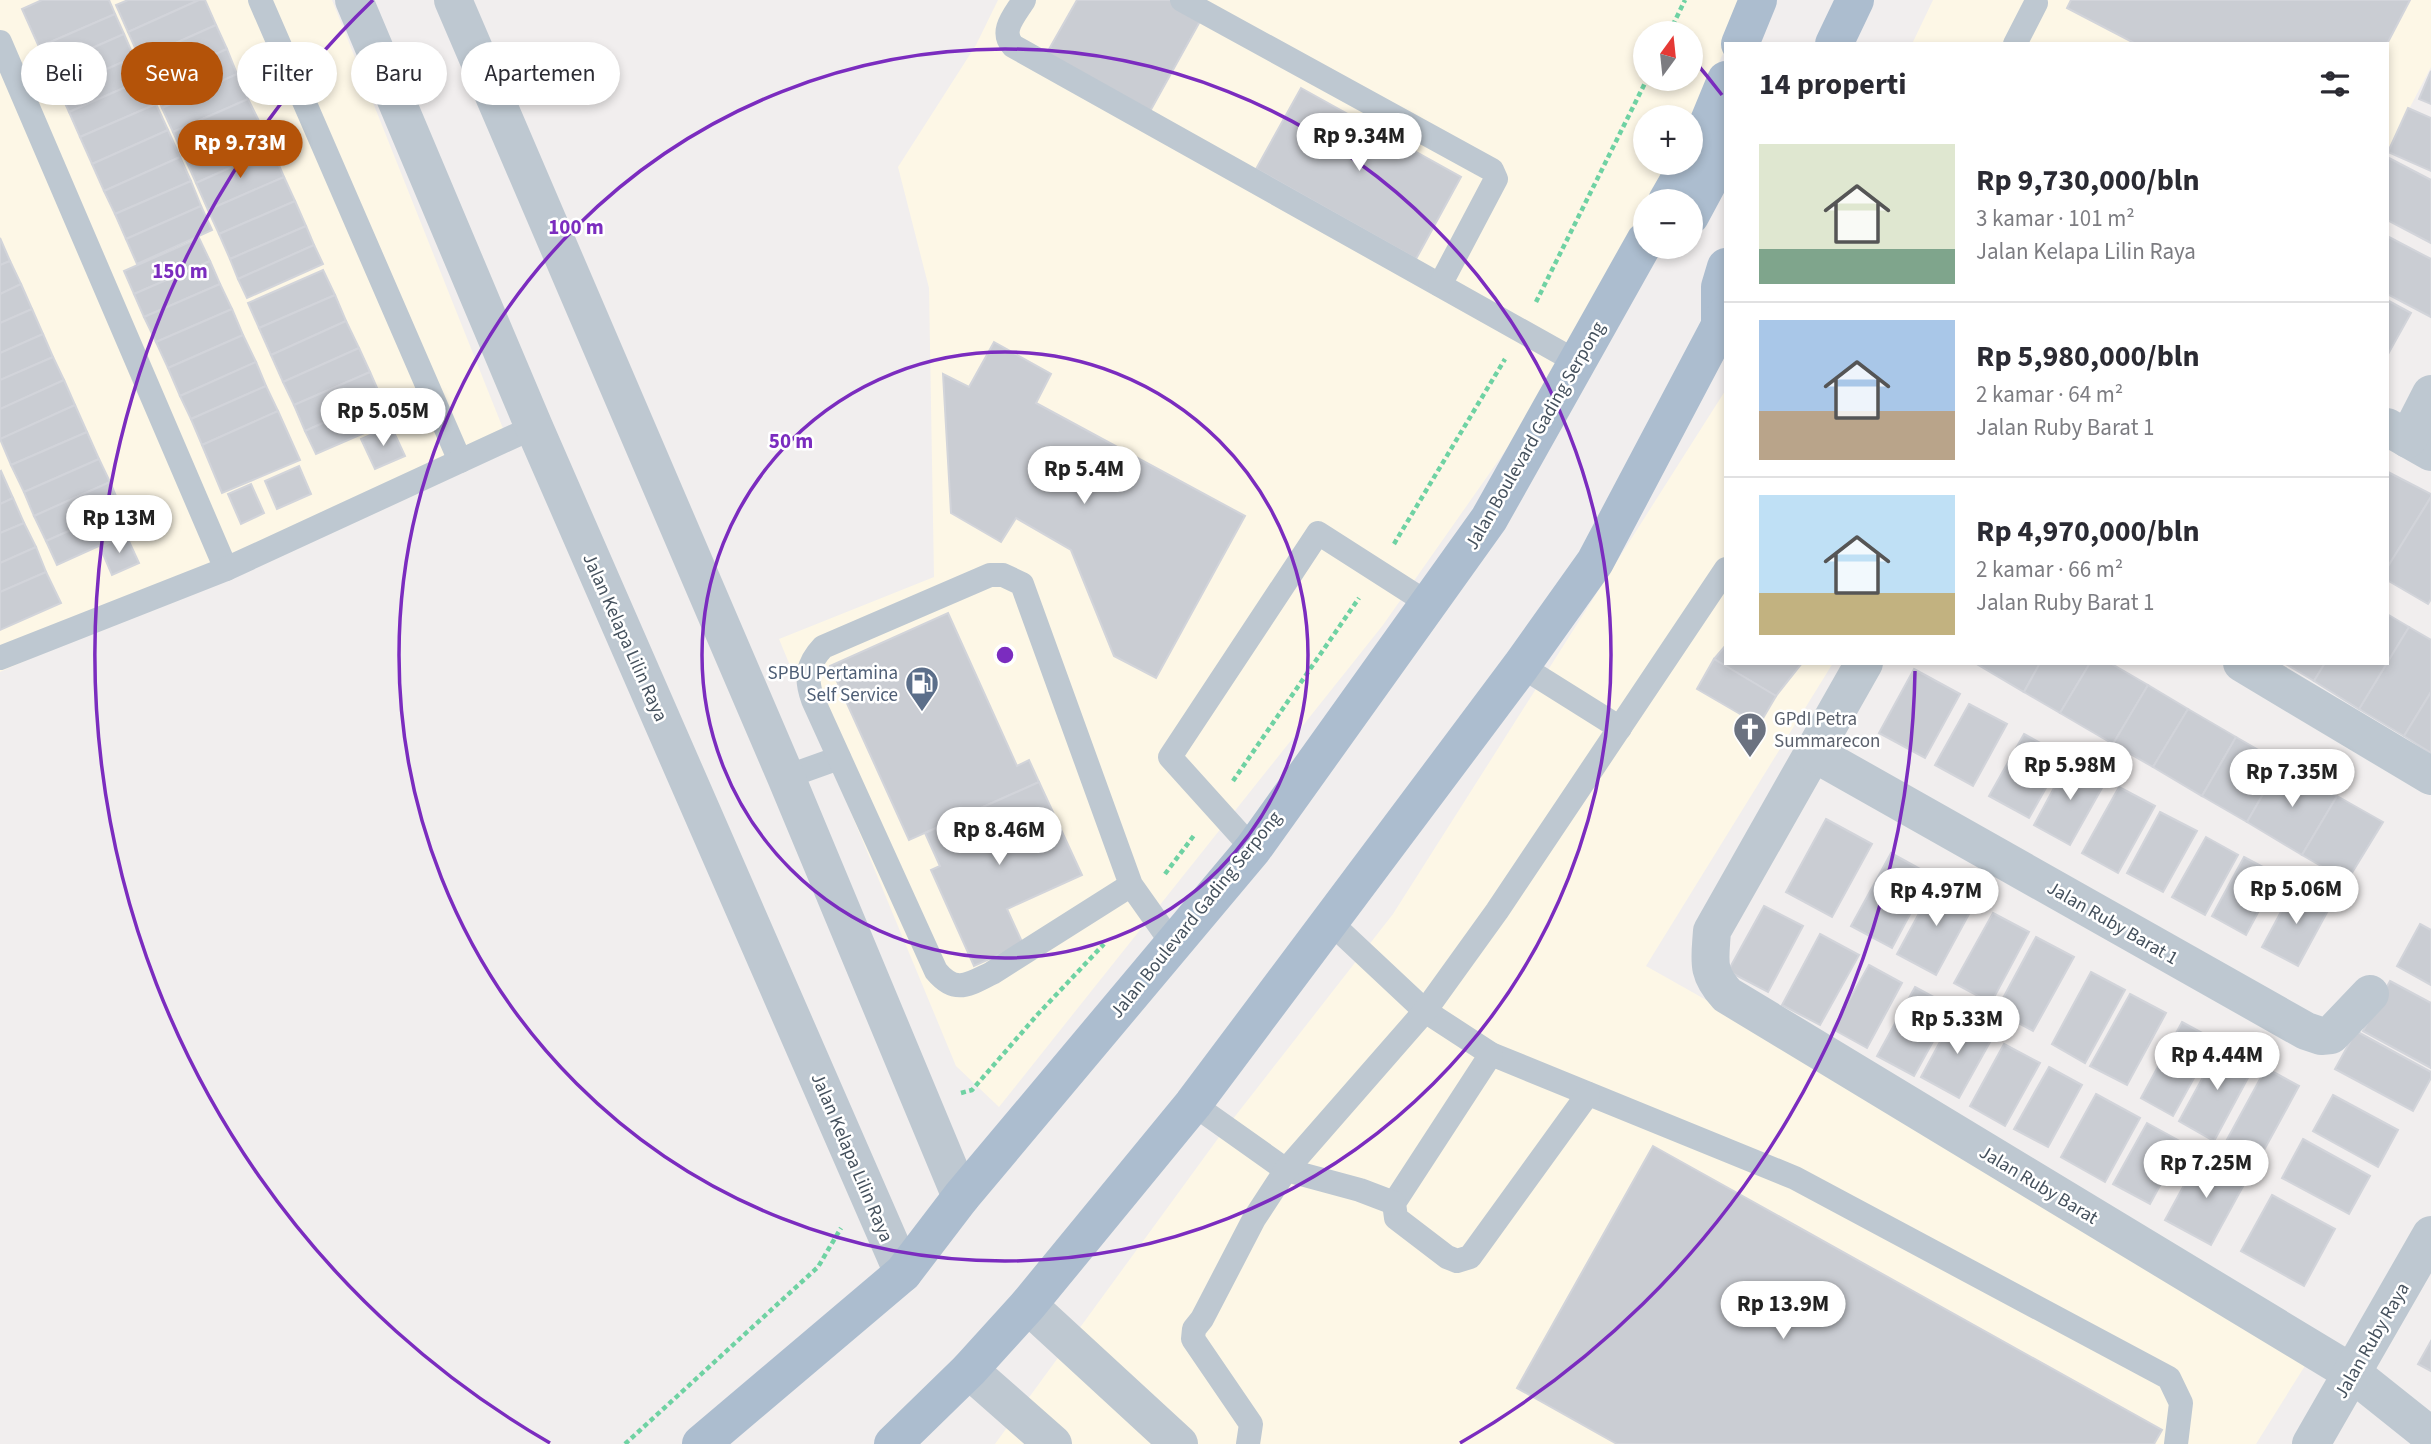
<!DOCTYPE html>
<html lang="id">
<meta charset="utf-8">
<style>
body{margin:0;font-family:"Source Sans 3",sans-serif;background:#f2f2f3;color:#2b2b33;height:100vh;display:flex;flex-direction:column;font-size:26px;white-space:nowrap}
*{box-sizing:border-box;margin:0}
p{font-size:23px;color:#7c7c81}
.icon{flex:none;width:38px;height:38px;fill:none;stroke:currentColor;stroke-width:2;stroke-linecap:round;stroke-linejoin:round}
.map{position:relative;flex:1;overflow:hidden}
.drawer{position:absolute;left:1724px;top:42px;width:665px;height:623px;display:flex;flex-direction:column;background:#fff;border-radius:0px;box-shadow:0 4px 10px #0003}
.drawer>*{flex:none}
.banner{position:absolute;left:21px;top:42px;width:665px;height:63px;display:flex;gap:14px}
.needle{width:46px;rotate:15deg}
.tools{position:absolute;left:1633px;top:21px;display:grid;gap:14px}
.tools a{display:grid;place-items:center;width:70px;height:70px;border-radius:50%;background:#fff;box-shadow:0 4px 10px #0003;font-size:35px}
.price{position:absolute;translate:-50% -60px;padding:0 16px;border-radius:24px;background:#fff;color:#222;font-size:23px;line-height:46px;filter:drop-shadow(0 2px 4px #0008)}
.price::after{content:'';position:absolute;left:50%;top:42px;width:21px;height:16px;margin-left:-10px;background:inherit;clip-path:polygon(0 0,100% 0,50% 100%)}
.price.active{background:#b45309;color:#fff}
ul{padding:0;list-style:none}
li{display:flex;align-items:center;gap:21px;height:175px;padding:0 35px}
li+li{border-top:2px solid #e1e1e2}
li span{display:grid;place-items:center;flex:none;width:196px;height:140px;border-radius:0px;color:#555}
li>.icon{margin-inline-start:auto}
span .icon{width:84px;height:84px;fill:#fffc;stroke-width:1}
li b{font-size:30px}
h2{display:flex;justify-content:space-between;align-items:center;height:84px;padding:0 35px;font-size:30px}
.pill{padding:0 24px;border-radius:32px;background:#fff;box-shadow:0 4px 10px #0003;font-size:24px;line-height:63px}
.pill.active{background:#b45309;color:#fff}
.map>svg:first-child{display:block}
</style>
<div class="map">
<svg width="2431" height="1444" viewBox="0 0 2431 1444">
<rect width="100%" height="100%" fill="#f1eeee"/>
<g fill="#fdf7e6" fill-rule="evenodd">
<path d="M 0,0 L 332,0 L 510,446 L 0,672 Z"/>
<path d="M 998,0 L 1749,0 L 1691,120 L 1690,117 L 1645,117 L 1645,163 L 1669,163 L 1650,201 L 1645,201 L 1645,212 L 1576,350 L 1383,625 L 999,1107 L 956,1066 L 779,639 L 934,577 L 929,288 L 898,167 L 976,45 ZM 1645,33 L 1690,33 L 1690,79 L 1645,79 Z"/>
<path d="M 1933,0 L 2431,0 L 2431,67 L 2387,151 L 2387,44 L 1912,44 Z"/>
<path d="M 1725,391 L 1726,663 L 1833,663 L 1646,966 L 2318,1345 L 2256,1444 L 995,1444 L 1222,1133 L 1393,914 Z"/>
</g>
<g fill="#cacdd3" stroke="#d2d4da" stroke-width="2">
<path d="M 42,0 L 109,0 L 115,14 L 39,47 L 22,9 Z"/>
<path d="M 128,0 L 199,0 L 128,32 L 116,5 Z"/>
<path d="M 199,0 L 205,0 L 216,25 L 140,59 L 128,32 Z"/>
<path d="M 1077,0 L 1175,0 L 1203,16 L 1148,115 L 1044,58 Z"/>
<path d="M 2071,0 L 2410,0 L 2387,44 L 2136,44 L 2067,8 Z"/>
<path d="M 115,14 L 124,34 L 49,67 L 39,47 Z"/>
<path d="M 216,25 L 227,49 L 151,82 L 140,59 Z"/>
<path d="M 124,34 L 134,57 L 59,90 L 49,67 Z"/>
<path d="M 227,49 L 237,74 L 162,108 L 151,82 Z"/>
<path d="M 134,57 L 144,79 L 69,112 L 59,90 Z"/>
<path d="M 2431,71 L 2431,104 L 2419,99 Z"/>
<path d="M 237,74 L 248,99 L 173,132 L 162,108 Z"/>
<path d="M 144,79 L 156,104 L 80,137 L 69,112 Z"/>
<path d="M 1301,88 L 1461,177 L 1416,259 L 1256,169 Z"/>
<path d="M 248,99 L 260,123 L 184,156 L 173,132 Z"/>
<path d="M 156,104 L 168,130 L 92,164 L 80,137 Z"/>
<path d="M 2408,108 L 2431,118 L 2431,171 L 2388,152 Z"/>
<path d="M 260,123 L 272,149 L 196,183 L 184,156 Z"/>
<path d="M 168,130 L 180,157 L 104,191 L 92,164 Z"/>
<path d="M 272,149 L 284,177 L 208,210 L 196,183 Z"/>
<path d="M 180,157 L 191,181 L 115,214 L 104,191 Z"/>
<path d="M 2387,157 L 2431,180 L 2431,243 L 2387,220 Z"/>
<path d="M 284,177 L 295,201 L 219,234 L 208,210 Z"/>
<path d="M 191,181 L 201,206 L 126,239 L 115,214 Z"/>
<path d="M 295,201 L 306,226 L 230,259 L 219,234 Z"/>
<path d="M 201,206 L 212,230 L 137,264 L 126,239 Z"/>
<path d="M 306,226 L 314,245 L 238,279 L 230,259 Z"/>
<path d="M 2387,236 L 2431,259 L 2431,317 L 2387,294 Z"/>
<path d="M 0,238 L 10,261 L 0,265 Z"/>
<path d="M 199,238 L 210,261 L 134,294 L 124,271 Z"/>
<path d="M 314,245 L 323,264 L 247,298 L 238,279 Z"/>
<path d="M 10,261 L 21,284 L 0,294 L 0,265 Z"/>
<path d="M 210,261 L 220,284 L 144,317 L 134,294 Z"/>
<path d="M 323,270 L 335,295 L 259,328 L 248,303 Z"/>
<path d="M 21,284 L 32,309 L 0,323 L 0,294 Z"/>
<path d="M 220,284 L 232,309 L 156,342 L 144,317 Z"/>
<path d="M 335,295 L 346,321 L 271,355 L 259,328 Z"/>
<path d="M 2387,300 L 2411,313 L 2387,356 Z"/>
<path d="M 32,309 L 43,334 L 0,353 L 0,323 Z"/>
<path d="M 232,309 L 243,335 L 168,368 L 156,342 Z"/>
<path d="M 346,321 L 359,348 L 283,382 L 271,355 Z"/>
<path d="M 43,334 L 53,357 L 0,380 L 0,353 Z"/>
<path d="M 243,335 L 256,362 L 180,396 L 168,368 Z"/>
<path d="M 994,342 L 1051,374 L 1036,403 L 1245,516 L 1156,678 L 1114,656 L 1071,550 L 1016,518 L 1001,542 L 951,513 L 943,374 L 969,387 Z"/>
<path d="M 359,348 L 370,372 L 294,405 L 283,382 Z"/>
<path d="M 53,357 L 64,380 L 0,409 L 0,380 Z"/>
<path d="M 256,362 L 266,386 L 191,419 L 180,396 Z"/>
<path d="M 370,372 L 381,397 L 305,431 L 294,405 Z"/>
<path d="M 64,380 L 75,405 L 0,439 L 0,409 Z"/>
<path d="M 266,386 L 278,411 L 202,445 L 191,419 Z"/>
<path d="M 381,397 L 392,421 L 316,454 L 305,431 Z"/>
<path d="M 75,405 L 87,432 L 11,465 L 0,439 Z"/>
<path d="M 278,411 L 300,460 L 222,493 L 202,445 Z"/>
<path d="M 391,426 L 405,456 L 375,469 L 361,439 Z"/>
<path d="M 87,432 L 99,459 L 24,492 L 11,465 Z"/>
<path d="M 99,459 L 110,482 L 34,516 L 24,492 Z"/>
<path d="M 299,466 L 311,494 L 277,509 L 265,481 Z"/>
<path d="M 1,471 L 13,498 L 0,504 L 0,472 Z"/>
<path d="M 2388,472 L 2431,494 L 2431,497 L 2387,568 Z"/>
<path d="M 110,482 L 121,508 L 46,541 L 34,516 Z"/>
<path d="M 251,484 L 264,513 L 241,524 L 228,494 Z"/>
<path d="M 2431,497 L 2431,599 L 2428,604 L 2387,580 L 2387,568 Z"/>
<path d="M 13,498 L 24,523 L 0,533 L 0,504 Z"/>
<path d="M 121,508 L 132,531 L 57,565 L 46,541 Z"/>
<path d="M 24,523 L 36,547 L 0,563 L 0,533 Z"/>
<path d="M 126,535 L 139,563 L 112,575 L 100,547 Z"/>
<path d="M 36,547 L 46,572 L 0,592 L 0,563 Z"/>
<path d="M 46,572 L 61,603 L 0,630 L 0,592 Z"/>
<path d="M 948,613 L 1017,766 L 1029,760 L 1039,782 L 909,840 L 830,666 Z"/>
<path d="M 2387,614 L 2409,627 L 2387,663 Z"/>
<path d="M 2409,627 L 2431,640 L 2431,692 L 2404,736 L 2359,709 Z"/>
<path d="M 1726,645 L 1726,663 L 1802,663 L 1776,696 L 1714,659 Z"/>
<path d="M 1714,659 L 1776,696 L 1759,725 L 1697,689 Z"/>
<path d="M 1975,663 L 2040,663 L 2024,692 Z"/>
<path d="M 2040,663 L 2090,663 L 2060,713 L 2024,692 Z"/>
<path d="M 2090,663 L 2110,663 L 2148,685 L 2113,744 L 2060,713 Z"/>
<path d="M 2284,663 L 2325,663 L 2314,681 Z"/>
<path d="M 2325,663 L 2387,663 L 2359,709 L 2314,681 Z"/>
<path d="M 1914,669 L 1960,694 L 1925,758 L 1879,733 Z"/>
<path d="M 2148,685 L 2188,709 L 2153,767 L 2113,744 Z"/>
<path d="M 2431,692 L 2431,753 L 2404,736 Z"/>
<path d="M 1969,704 L 2007,724 L 1973,786 L 1935,765 Z"/>
<path d="M 2188,709 L 2236,737 L 2202,796 L 2153,767 Z"/>
<path d="M 2024,734 L 2064,756 L 2029,818 L 1989,796 Z"/>
<path d="M 2236,737 L 2281,763 L 2247,822 L 2202,796 Z"/>
<path d="M 2069,760 L 2107,779 L 2070,845 L 2034,825 Z"/>
<path d="M 2281,763 L 2337,796 L 2302,855 L 2247,822 Z"/>
<path d="M 1039,782 L 1082,875 L 1007,909 L 1023,944 L 974,966 L 931,870 L 940,866 L 925,833 Z"/>
<path d="M 2119,787 L 2155,806 L 2118,873 L 2082,853 Z"/>
<path d="M 2337,796 L 2383,822 L 2347,881 L 2302,855 Z"/>
<path d="M 2160,812 L 2197,831 L 2163,892 L 2127,873 Z"/>
<path d="M 1826,819 L 1872,844 L 1832,917 L 1786,892 Z"/>
<path d="M 2206,837 L 2238,855 L 2205,915 L 2172,897 Z"/>
<path d="M 1891,853 L 1931,875 L 1892,948 L 1851,926 Z"/>
<path d="M 2244,857 L 2278,875 L 2246,935 L 2212,916 Z"/>
<path d="M 1936,882 L 1975,903 L 1936,975 L 1897,954 Z"/>
<path d="M 2295,886 L 2331,905 L 2298,966 L 2262,947 Z"/>
<path d="M 1764,906 L 1803,926 L 1768,992 L 1728,971 Z"/>
<path d="M 1993,913 L 2029,932 L 1991,1003 L 1954,983 Z"/>
<path d="M 2420,924 L 2431,930 L 2431,985 L 2397,966 Z"/>
<path d="M 1820,934 L 1859,955 L 1820,1025 L 1782,1005 Z"/>
<path d="M 2036,937 L 2074,957 L 2033,1031 L 1996,1011 Z"/>
<path d="M 1869,965 L 1902,983 L 1867,1048 L 1833,1029 Z"/>
<path d="M 2091,972 L 2125,990 L 2085,1063 L 2052,1044 Z"/>
<path d="M 2390,981 L 2431,1003 L 2431,1068 L 2363,1031 Z"/>
<path d="M 1915,987 L 1952,1007 L 1914,1076 L 1877,1056 Z"/>
<path d="M 2130,994 L 2166,1013 L 2127,1085 L 2090,1066 Z"/>
<path d="M 1955,1014 L 1994,1035 L 1959,1098 L 1921,1077 Z"/>
<path d="M 2182,1022 L 2215,1040 L 2173,1116 L 2141,1098 Z"/>
<path d="M 2356,1031 L 2431,1072 L 2431,1078 L 2413,1111 L 2335,1069 Z"/>
<path d="M 2004,1044 L 2040,1063 L 2005,1126 L 1970,1106 Z"/>
<path d="M 2221,1044 L 2256,1063 L 2214,1141 L 2179,1121 Z"/>
<path d="M 2049,1067 L 2082,1085 L 2048,1147 L 2014,1129 Z"/>
<path d="M 2266,1068 L 2299,1086 L 2257,1163 L 2224,1145 Z"/>
<path d="M 2096,1094 L 2140,1118 L 2105,1182 L 2061,1157 Z"/>
<path d="M 2333,1095 L 2398,1130 L 2378,1167 L 2313,1131 Z"/>
<path d="M 2147,1123 L 2183,1143 L 2150,1204 L 2113,1184 Z"/>
<path d="M 2303,1139 L 2370,1176 L 2349,1214 L 2282,1178 Z"/>
<path d="M 1653,1146 L 2162,1430 L 2154,1444 L 1617,1444 L 1517,1388 Z"/>
<path d="M 2201,1154 L 2247,1179 L 2211,1245 L 2165,1220 Z"/>
<path d="M 2272,1195 L 2335,1229 L 2304,1286 L 2241,1251 Z"/>
<path d="M 2431,1341 L 2431,1371 L 2418,1364 Z"/>
</g>
<g fill="none" stroke-linecap="round" stroke-linejoin="round">
<g stroke="#6fd2a3" stroke-width="4.5" stroke-dasharray="5 3.5" stroke-linecap="butt">
<path d="M 1669,33 L 1685,0"/>
<path d="M 1536,302 L 1647,79"/>
<path d="M 1394,544 L 1505,359"/>
<path d="M 1233,781 L 1359,598"/>
<path d="M 1165,874 L 1195,834"/>
<path d="M 961,1093 L 972,1090 L 1038,1014 L 1104,944"/>
<path d="M 625,1444 L 818,1267 L 841,1228"/>
</g>
<g stroke="#bec8d1" stroke-width="24">
<path d="M 260,0 L 460,461"/>
<path d="M 1024,0 C 1015,15 999,31 1013,46 L 1577,362"/>
<path d="M 1182,0 L 1492,170 L 1496,179 L 1440,285"/>
<path d="M 0,42 L 226,569"/>
<path d="M 2015,44 L 2036,3"/>
<path d="M 0,658 L 226,569 L 534,427"/>
<path d="M 1521,666 L 1620,728"/>
<path d="M 786,777 L 839,758"/>
<path d="M 1253,849 L 1170,757 L 1318,533 L 1429,604"/>
<path d="M 1131,885 L 992,973 C 969,984 956,995 936,971 L 813,700 C 805,678 807,664 823,647 L 990,575 L 1003,575 L 1022,584 L 1131,885 L 1172,943"/>
<path d="M 1329,921 L 1425,1011 L 1491,1054 L 1795,1178 L 2169,1378 L 2181,1403 L 2176,1444"/>
<path d="M 1491,1054 L 1394,1203 L 1396,1218 L 1447,1257 L 1457,1261 L 1470,1257 L 1588,1094"/>
<path d="M 1193,1104 L 1286,1170 L 1360,1190 L 1394,1203"/>
<path d="M 1248,1444 L 1251,1424 L 1193,1339 L 1194,1329 L 1202,1319 L 1254,1219 L 1286,1170 L 1425,1011 L 1497,911 L 1726,569"/>
</g>
<g stroke="#bec8d1" stroke-width="38">
<path d="M 2387,427 L 2431,452"/>
<path d="M 2408,439 L 2431,394"/>
<path d="M 1864,663 L 1712,931 C 1710,961 1706,972 1727,995 L 2352,1373 L 2431,1436"/>
<path d="M 2242,663 L 2431,776"/>
<path d="M 1812,752 L 2306,1031 L 2321,1036 L 2331,1035 L 2370,994"/>
<path d="M 2311,1444 L 2431,1235"/>
</g>
<g stroke="#bec8d1" stroke-width="38">
<path d="M 354,0 L 534,427 L 903,1273"/>
<path d="M 453,0 L 786,777 L 961,1197"/>
<path d="M 1028,1305 L 1179,1444"/>
<path d="M 969,1370 L 1053,1444"/>
</g>
<g stroke="#acbdcf" stroke-width="38">
<path d="M 1740,44 L 1758,0"/>
<path d="M 1834,44 L 1855,0"/>
<path d="M 1690,159 L 1700,143 L 1726,80"/>
<path d="M 1667,201 L 1689,163"/>
<path d="M 1690,216 L 1726,149"/>
<path d="M 1720,324 L 1720,287 L 1726,267"/>
<path d="M 701,1444 L 903,1273 L 961,1197 L 1253,849 L 1489,519 L 1645,241"/>
<path d="M 893,1444 L 969,1370 L 1028,1305 L 1193,1104 L 1521,666 L 1595,562 L 1726,314"/>
</g>
</g>
<g fill="none" stroke="#7b2cbf" stroke-width="3.5">
<circle cx="1005" cy="655" r="303"/>
<circle cx="1005" cy="655" r="606"/>
<path d="M1915 671A910 910 0 0 1 1460 1443M550 1443A910 910 0 0 1 373 0M1692 58A910 910 0 0 1 1722 95"/>
</g>
<defs>
<g id="fuel-pin" transform="scale(1.75)"><path d="M0 17L-7.5 6A9.5 9.5 0 1 1 7.5 6Z" fill="#5c6f8a" stroke="#fff"/><path d="M-5.5-6h7V0h2V4h1.3V-2.5L3-4.5l.8-.8L6-3V5H2.5V1h-1V6h-7ZM-4.2-4.7v3.2H.2V-4.7Z" fill="#fff"/></g>
<g id="church-pin" transform="scale(1.75)"><path d="M0 17L-7.5 6A9.5 9.5 0 1 1 7.5 6Z" fill="#6b7280" stroke="#fff"/><path d="M-1.2-6h2.4v3.5h3.3v2.4h-3.3V6h-2.4V-.1h-3.3v-2.4h3.3Z" fill="#fff"/></g>
</defs>
<g fill-rule="evenodd">
<use href="#fuel-pin" x="922" y="683"/>
<use href="#church-pin" x="1750" y="729"/>
</g>
<g text-anchor="middle" stroke-width="5" stroke-linejoin="round" paint-order="stroke">
<g font-size="19" fill="#45515d" stroke="#fff">
<text transform="translate(1534 435) rotate(-60)" y="7">Jalan Boulevard Gading Serpong</text>
<text transform="translate(626 637) rotate(66)" y="7">Jalan Kelapa Lilin Raya</text>
<text transform="translate(1195 914) rotate(-51)" y="7">Jalan Boulevard Gading Serpong</text>
<text transform="translate(2113 922) rotate(30)" y="7">Jalan Ruby Barat 1</text>
<text transform="translate(853 1157) rotate(67)" y="7">Jalan Kelapa Lilin Raya</text>
<text transform="translate(2039 1184) rotate(31)" y="7">Jalan Ruby Barat</text>
<text transform="translate(2371 1340) rotate(-60)" y="7">Jalan Ruby Raya</text>
</g>
<g font-size="19" fill="#4e5e75" stroke="#fff" text-anchor="end">
<text x="898" y="679">SPBU Pertamina<tspan x="898" dy="22">Self Service</tspan></text>
</g>
<g font-size="19" fill="#5b616d" stroke="#fff" text-anchor="start">
<text x="1774" y="725">GPdI Petra<tspan x="1774" dy="22">Summarecon</tspan></text>
</g>
</g>
<circle cx="1005" cy="655" r="10" fill="#7b2cbf" stroke="#fff" stroke-width="3.5"/>
<g font-size="21" text-anchor="middle" font-weight="bold" fill="#7b2cbf" stroke="#fff" stroke-width="5" stroke-linejoin="round" paint-order="stroke">
<text x="576" y="234">100 m</text>
<text x="180" y="278">150 m</text>
<text x="791" y="448">50 m</text>
</g>
</svg>
<div class="tools">
<a><svg class="needle" viewBox="-14 -14 28 28"><path d="M0-13l5 13h-10z" fill="#e53935"/><path d="M0 13l5-13h-10z" fill="#7c7c81"/></svg></a>
<a>+</a>
<a>−</a>
</div>
<b class="price" style="left:1359px;top:173px">Rp 9.34M</b>
<b class="price active" style="left:240px;top:180px">Rp 9.73M</b>
<b class="price" style="left:383px;top:448px">Rp 5.05M</b>
<b class="price" style="left:1084px;top:506px">Rp 5.4M</b>
<b class="price" style="left:119px;top:555px">Rp 13M</b>
<b class="price" style="left:2070px;top:802px">Rp 5.98M</b>
<b class="price" style="left:2292px;top:809px">Rp 7.35M</b>
<b class="price" style="left:999px;top:867px">Rp 8.46M</b>
<b class="price" style="left:2296px;top:926px">Rp 5.06M</b>
<b class="price" style="left:1936px;top:928px">Rp 4.97M</b>
<b class="price" style="left:1957px;top:1056px">Rp 5.33M</b>
<b class="price" style="left:2217px;top:1092px">Rp 4.44M</b>
<b class="price" style="left:2206px;top:1200px">Rp 7.25M</b>
<b class="price" style="left:1783px;top:1341px">Rp 13.9M</b>
<div class="banner">
<a class="pill">Beli</a>
<a class="pill active">Sewa</a>
<a class="pill">Filter</a>
<a class="pill">Baru</a>
<a class="pill">Apartemen</a>
</div>
<section class="drawer">
<h2>14 properti<svg class="icon" aria-label="filters" viewBox="0 0 24 24"><path d="M4 7h16M4 17h16"/><circle cx="9" cy="7" r="2"/><circle cx="15" cy="17" r="2"/></svg></h2>
<ul>
<li><span style="background:linear-gradient(#dfe7d0 75%,#7fa58c 0)"><svg class="icon" aria-label="home" viewBox="0 0 24 24"><path d="M3 11l9-7 9 7M6 9v11h12V9"/></svg></span><div><b>Rp 9,730,000/bln</b><p>3 kamar · 101 m²</p><p>Jalan Kelapa Lilin Raya</p></div></li>
<li><span style="background:linear-gradient(#a9c7e8 65%,#b9a48a 0)"><svg class="icon" aria-label="home" viewBox="0 0 24 24"><path d="M3 11l9-7 9 7M6 9v11h12V9"/></svg></span><div><b>Rp 5,980,000/bln</b><p>2 kamar · 64 m²</p><p>Jalan Ruby Barat 1</p></div></li>
<li><span style="background:linear-gradient(#bfe0f5 70%,#c2b280 0)"><svg class="icon" aria-label="home" viewBox="0 0 24 24"><path d="M3 11l9-7 9 7M6 9v11h12V9"/></svg></span><div><b>Rp 4,970,000/bln</b><p>2 kamar · 66 m²</p><p>Jalan Ruby Barat 1</p></div></li>
</ul>
</section>
</div>
